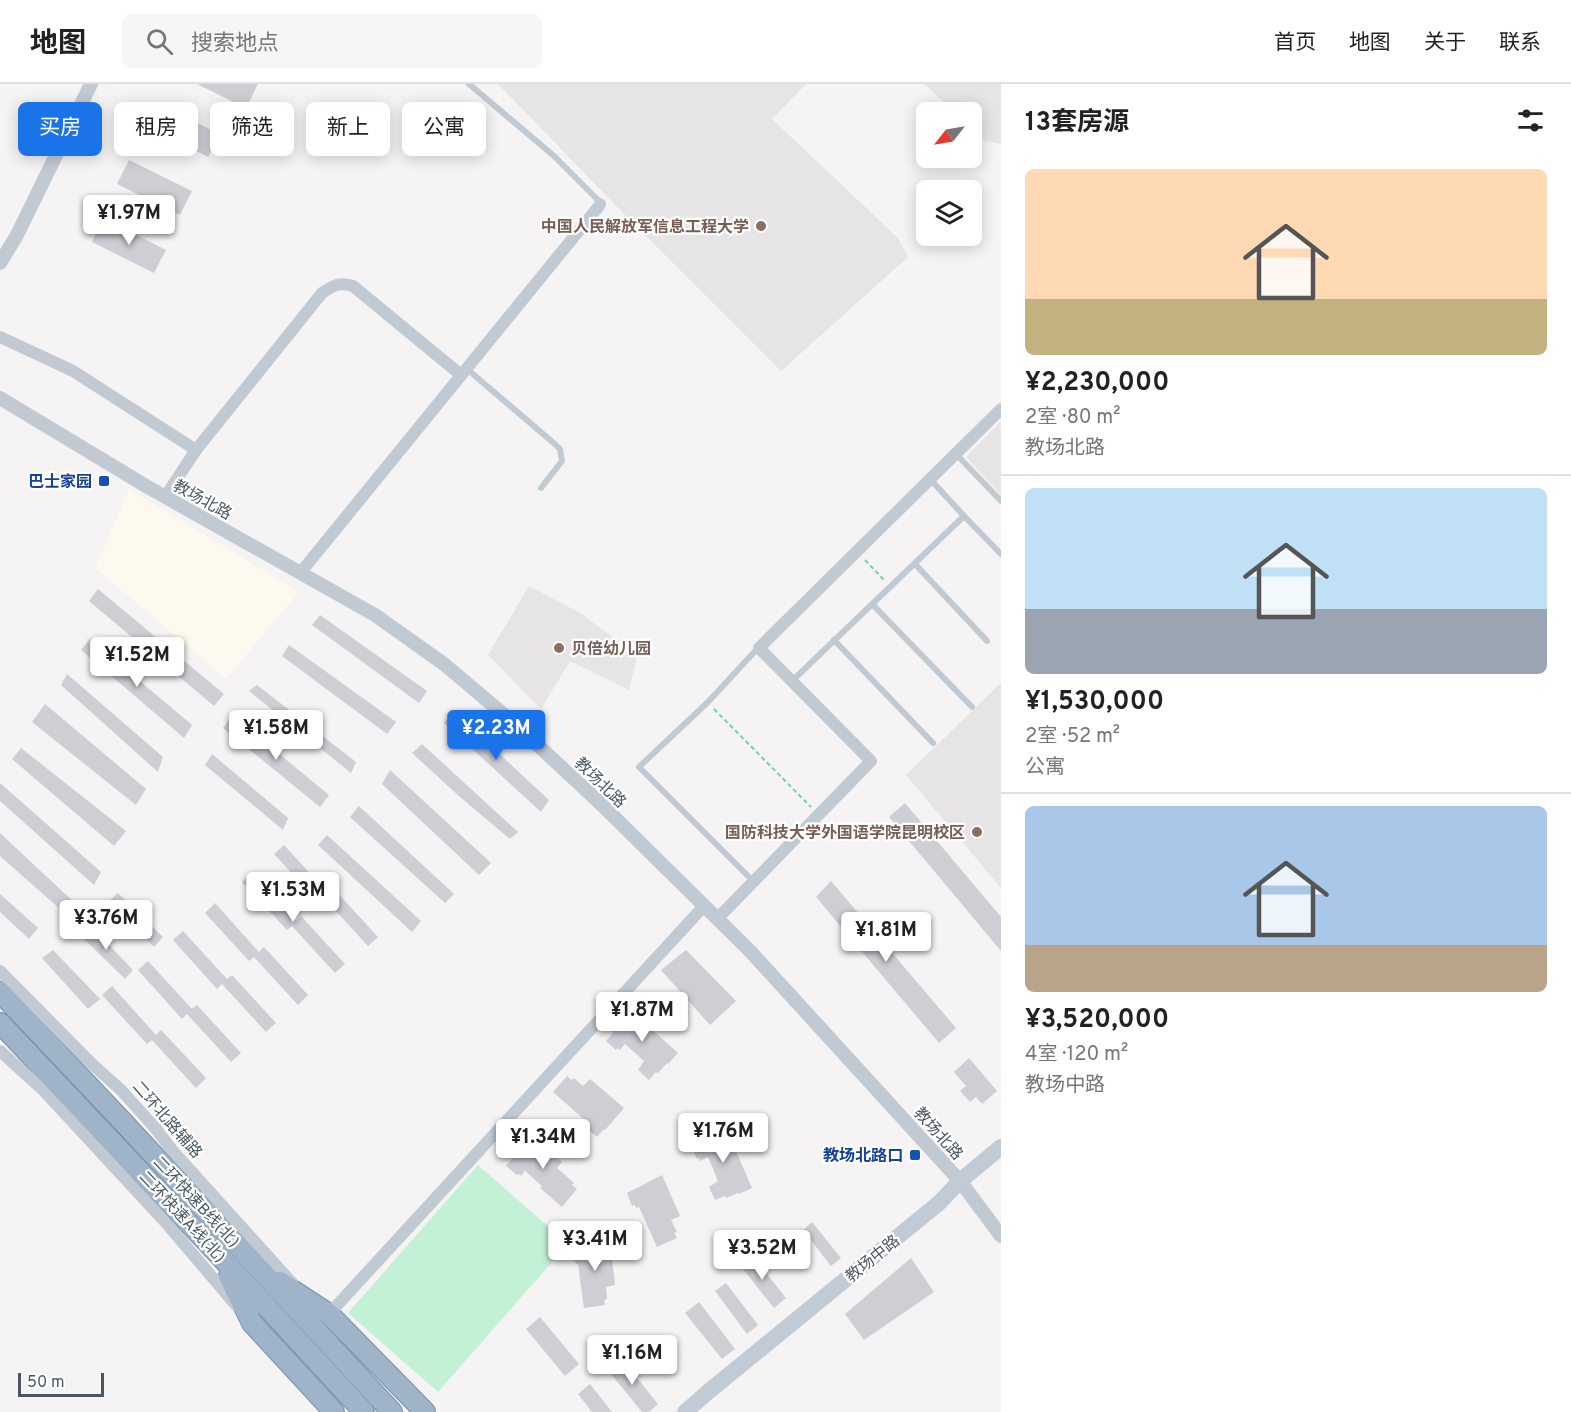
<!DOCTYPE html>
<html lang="zh">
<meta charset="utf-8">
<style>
body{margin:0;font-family:Overpass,"Noto Sans SC",sans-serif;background:#f6f6f6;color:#222;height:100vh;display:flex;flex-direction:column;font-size:22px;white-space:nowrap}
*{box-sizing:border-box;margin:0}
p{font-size:20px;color:#767676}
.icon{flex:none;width:33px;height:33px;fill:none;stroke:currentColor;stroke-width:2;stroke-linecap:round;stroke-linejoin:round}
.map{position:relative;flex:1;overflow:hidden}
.drawer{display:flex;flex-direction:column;background:#fff;width:570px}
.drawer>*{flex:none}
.hud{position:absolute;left:18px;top:18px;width:570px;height:54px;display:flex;gap:12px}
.needle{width:39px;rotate:239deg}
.controls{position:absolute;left:916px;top:18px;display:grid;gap:12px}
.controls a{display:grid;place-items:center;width:66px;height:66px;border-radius:9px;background:#fff;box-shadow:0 3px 15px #0003;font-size:30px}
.scale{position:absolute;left:18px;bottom:15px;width:86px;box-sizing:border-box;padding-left:6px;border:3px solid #4a5661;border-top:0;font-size:16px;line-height:21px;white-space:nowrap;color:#4a5661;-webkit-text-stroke:4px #fff;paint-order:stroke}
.price{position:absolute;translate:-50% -51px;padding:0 14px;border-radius:6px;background:#fff;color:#222;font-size:20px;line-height:39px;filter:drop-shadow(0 2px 3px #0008)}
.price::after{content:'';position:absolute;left:50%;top:36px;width:18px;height:14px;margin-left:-9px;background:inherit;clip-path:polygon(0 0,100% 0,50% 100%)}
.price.on{background:#1a73e8;color:#fff}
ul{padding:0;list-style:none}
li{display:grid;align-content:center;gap:12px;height:318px;padding:0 24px}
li+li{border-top:2px solid #e0e0e0}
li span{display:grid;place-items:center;height:186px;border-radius:9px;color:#555}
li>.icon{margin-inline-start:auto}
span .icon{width:108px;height:108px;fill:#fffc;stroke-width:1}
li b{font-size:26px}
h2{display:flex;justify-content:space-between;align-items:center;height:72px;padding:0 24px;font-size:26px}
.tag{padding:0 21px;border-radius:9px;background:#fff;box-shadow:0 3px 15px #0003;font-size:21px;line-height:54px}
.tag.on{background:#1a73e8;color:#fff}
header{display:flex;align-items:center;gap:36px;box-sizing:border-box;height:84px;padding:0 30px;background:#fff;border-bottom:2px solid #e0e0e0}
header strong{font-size:28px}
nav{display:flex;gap:33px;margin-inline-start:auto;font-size:21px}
.search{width:420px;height:54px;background:#f6f6f6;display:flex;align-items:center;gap:15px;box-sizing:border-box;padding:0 21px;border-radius:9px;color:#767676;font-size:22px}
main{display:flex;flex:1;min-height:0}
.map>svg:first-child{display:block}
</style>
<header>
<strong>地图</strong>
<div class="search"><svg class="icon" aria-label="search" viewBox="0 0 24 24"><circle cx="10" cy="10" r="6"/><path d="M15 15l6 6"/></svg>搜索地点</div>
<nav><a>首页</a><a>地图</a><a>关于</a><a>联系</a></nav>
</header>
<main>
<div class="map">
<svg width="1001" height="1328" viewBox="0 0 1001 1328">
<rect width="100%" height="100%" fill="#f5f3f3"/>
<path fill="#fdf9ef" d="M 129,405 L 299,508 L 226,595 L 95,484 Z"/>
<g fill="#e6e4e5">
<path d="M 498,0 L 806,0 L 772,35 L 898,154 L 908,173 L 781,287 L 625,131 Z"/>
<path d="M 924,0 L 1001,0 L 1001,60 L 985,57 L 972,45 L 972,28 L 955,28 Z"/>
<path d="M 1001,337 L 1001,411 L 966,373 Z"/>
<path d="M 529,502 L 582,530 L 637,572 L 629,606 L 570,577 L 541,625 L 488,571 Z"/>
<path d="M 1001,599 L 1001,804 L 906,691 Z"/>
</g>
<path fill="#c3f1d5" d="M 478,1081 L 568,1160 L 438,1308 L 348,1229 Z"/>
<g fill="#cdcfd5">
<path d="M 197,0 L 258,0 L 246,24 Z"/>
<path d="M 156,18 L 219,50 L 208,73 L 145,42 Z"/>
<path d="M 129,76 L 192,107 L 180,131 L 117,100 Z"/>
<path d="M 103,134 L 166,166 L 154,189 L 92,158 Z"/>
<path d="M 98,505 L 224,610 L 214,622 L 89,517 Z"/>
<path d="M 320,531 L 427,607 L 419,619 L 312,541 Z"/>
<path d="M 90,555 L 192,641 L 184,654 L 81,566 Z"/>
<path d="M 289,561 L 396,638 L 387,650 L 282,572 Z"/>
<path d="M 67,590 L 163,673 L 158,688 L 61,601 Z"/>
<path d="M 257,601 L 356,678 L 351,689 L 249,607 Z"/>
<path d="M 45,620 L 146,705 L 136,721 L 32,638 Z"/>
<path d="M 453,627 L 549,716 L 541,728 L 444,639 Z"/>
<path d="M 232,631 L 329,711 L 320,723 L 223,644 Z"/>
<path d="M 422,660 L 518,748 L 510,755 L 460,713 L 412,669 Z"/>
<path d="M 21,664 L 126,747 L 114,762 L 12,675 Z"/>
<path d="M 212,670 L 288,734 L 283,746 L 205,681 Z"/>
<path d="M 390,686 L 491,779 L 479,791 L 382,700 Z"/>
<path d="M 0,699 L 101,788 L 94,801 L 0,717 Z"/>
<path d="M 905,719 L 1001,833 L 1001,867 L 889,733 Z"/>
<path d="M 359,722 L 454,810 L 445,819 L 350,733 Z"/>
<path d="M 0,749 L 79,823 L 69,833 L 0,772 Z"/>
<path d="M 327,751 L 421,837 L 412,848 L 318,761 Z"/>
<path d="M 284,761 L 328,809 L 334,805 L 378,853 L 368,862 L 324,814 L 319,819 L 274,770 Z"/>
<path d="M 252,788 L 296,837 L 301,832 L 345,880 L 335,889 L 292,842 L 287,846 L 242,798 Z"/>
<path d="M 831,797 L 956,944 L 939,959 L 816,813 Z"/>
<path d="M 118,809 L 163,853 L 154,863 L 108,818 Z"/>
<path d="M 0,810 L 38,844 L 29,855 L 0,828 Z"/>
<path d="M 215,819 L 259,868 L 264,863 L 308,911 L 298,921 L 254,873 L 249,877 L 205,829 Z"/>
<path d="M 88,839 L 133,886 L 125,895 L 79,850 Z"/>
<path d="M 183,847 L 227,895 L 232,891 L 276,939 L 266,948 L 222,900 L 217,905 L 173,856 Z"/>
<path d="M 53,866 L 100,915 L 88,925 L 42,874 Z"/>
<path d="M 686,866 L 736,917 L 710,941 L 661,886 Z"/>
<path d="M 148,877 L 192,925 L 197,921 L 241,969 L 231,978 L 187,930 L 182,935 L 138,886 Z"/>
<path d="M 112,902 L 156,951 L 161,946 L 206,994 L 196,1004 L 152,956 L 147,960 L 102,911 Z"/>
<path d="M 628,924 L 678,969 L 668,980 L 667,979 L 658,989 L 656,988 L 649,996 L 638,986 L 644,977 L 625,960 L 620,966 L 617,964 L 616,966 L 606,957 L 613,949 L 611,947 L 620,937 L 618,935 Z"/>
<path d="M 969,974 L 997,1007 L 982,1020 L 976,1013 L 970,1018 L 960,1007 L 966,1002 L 954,988 Z"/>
<path d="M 567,992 L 572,996 L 574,994 L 583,1002 L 590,995 L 624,1024 L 605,1046 L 604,1045 L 597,1053 L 586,1044 L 588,1042 L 585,1040 L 587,1038 L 553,1008 Z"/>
<path d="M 725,1042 L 752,1104 L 739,1110 L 738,1109 L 726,1114 L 725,1112 L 715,1116 L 709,1103 L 718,1097 L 708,1073 L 700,1077 L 699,1074 L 697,1075 L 692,1063 L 702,1058 L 700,1056 L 713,1050 L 712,1048 Z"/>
<path d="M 531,1051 L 562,1078 L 557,1084 L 574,1099 L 572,1101 L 577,1105 L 562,1123 L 540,1104 L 542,1102 L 525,1087 L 521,1092 L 519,1090 L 517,1091 L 506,1082 Z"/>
<path d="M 662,1091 L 680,1132 L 671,1136 L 677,1148 L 674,1149 L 677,1154 L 657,1163 L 639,1123 L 636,1124 L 635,1121 L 632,1122 L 627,1109 Z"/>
<path d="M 812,1138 L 841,1174 L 831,1182 L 803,1146 Z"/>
<path d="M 610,1157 L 615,1201 L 606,1203 L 607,1215 L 604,1216 L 605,1221 L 584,1224 L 578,1180 L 576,1180 L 575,1177 L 573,1177 L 571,1163 Z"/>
<path d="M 751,1170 L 786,1214 L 774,1224 L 739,1180 Z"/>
<path d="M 911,1174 L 934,1208 L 864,1256 L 845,1230 Z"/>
<path d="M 726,1199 L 758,1241 L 747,1250 L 715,1207 Z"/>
<path d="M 699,1218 L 735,1265 L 722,1275 L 685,1229 Z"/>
<path d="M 540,1233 L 579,1280 L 565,1292 L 526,1245 Z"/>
<path d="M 621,1274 L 658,1320 L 649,1328 L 642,1328 L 607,1285 Z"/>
<path d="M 590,1300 L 612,1328 L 592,1328 L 578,1310 Z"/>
</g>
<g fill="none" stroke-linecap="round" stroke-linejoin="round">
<g stroke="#7690ad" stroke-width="22">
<g id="trunk">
<path d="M 0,908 L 123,1038 L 392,1328"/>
<path d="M 0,939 L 218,1170 L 364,1328"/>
<path d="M 229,1192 L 252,1239 L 334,1328"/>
<path d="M 280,1198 L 329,1230 L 425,1328"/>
</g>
</g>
<g stroke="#7ad0a6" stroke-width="2" stroke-dasharray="4.5 3" stroke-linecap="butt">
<path d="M 865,476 L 884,496"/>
<path d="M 714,625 L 811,723"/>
</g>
<g stroke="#c1cad2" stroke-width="6">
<path d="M 469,0 L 554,72 L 599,117 L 600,120"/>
<path d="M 467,285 L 556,361 L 560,365 L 562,377 L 541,404"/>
<path d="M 956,370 L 1001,417"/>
<path d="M 964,432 L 1001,470"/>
<path d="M 915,480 L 987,557"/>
<path d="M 873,521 L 972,623"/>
<path d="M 834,556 L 933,659"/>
<path d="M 792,597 L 964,432 L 930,395"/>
<path d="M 753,797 L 639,683 L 708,618 L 758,564"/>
</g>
<g stroke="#c1cad2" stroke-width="12">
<path d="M 0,253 L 73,287 L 196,366"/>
<path d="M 165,413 L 196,366 L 322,209 C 334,201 339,198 353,202 L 461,291"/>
<path d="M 301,488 L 599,122 L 600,120"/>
<path d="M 717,835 L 871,677 L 759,564 L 1001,325"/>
<path d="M 0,887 L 92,980 L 121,1006 L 156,1045 L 172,1066 L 293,1200"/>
<path d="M 0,967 L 43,1006 L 167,1140 L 236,1221"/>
<path d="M 329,1230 L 704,822"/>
</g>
<g stroke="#c1cad2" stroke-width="14">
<path d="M 0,179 L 17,151 L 91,0"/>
<path d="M 0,314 L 146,402 L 375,531 L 444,580 L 515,640 L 601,720 L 750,867 L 960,1097 L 1001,1152"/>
</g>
<path stroke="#c1cbd6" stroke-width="16" d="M 685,1328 L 708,1308 L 939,1119 L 960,1097 L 1001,1063"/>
<use href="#trunk" stroke="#9fb4c9" stroke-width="20"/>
</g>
<g fill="#8d6e63" stroke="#fff" stroke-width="2">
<circle cx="761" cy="142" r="6"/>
<circle cx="559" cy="564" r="6"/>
<circle cx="977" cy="748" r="6"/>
</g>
<g fill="#1a4fb4" stroke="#fff" stroke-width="2">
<rect x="98" y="391" width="12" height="12" rx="3"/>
<rect x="909" y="1065" width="12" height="12" rx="3"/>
</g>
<g text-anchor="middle" stroke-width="4.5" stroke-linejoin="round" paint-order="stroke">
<g font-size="16" font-weight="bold" fill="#785e54" stroke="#fff" text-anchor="end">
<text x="749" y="148">中国人民解放军信息工程大学</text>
<text x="571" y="570" text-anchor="start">贝倍幼儿园</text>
<text x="965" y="754">国防科技大学外国语学院昆明校区</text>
</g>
<g font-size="16" font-weight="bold" fill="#164399" stroke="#fff" text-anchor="end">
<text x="92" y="403">巴士家园</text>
<text x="903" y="1077">教场北路口</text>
</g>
<g font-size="16" fill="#4a5661" stroke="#fff">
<text transform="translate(203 415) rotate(29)" y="6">教场北路</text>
<text transform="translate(601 698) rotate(44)" y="6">教场北路</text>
<text transform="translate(168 1035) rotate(49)" y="6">二环北路辅路</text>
<text transform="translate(939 1049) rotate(48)" y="6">教场北路</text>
<text transform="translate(197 1117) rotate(47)" y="6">二环快速B线(北)</text>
<text transform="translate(183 1132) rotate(47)" y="6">二环快速A线(北)</text>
<text transform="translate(872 1174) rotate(-39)" y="6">教场中路</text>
</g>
</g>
</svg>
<div class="controls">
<a><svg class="needle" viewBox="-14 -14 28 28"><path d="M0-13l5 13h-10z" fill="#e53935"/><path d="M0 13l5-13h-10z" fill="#767676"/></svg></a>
<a><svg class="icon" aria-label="layers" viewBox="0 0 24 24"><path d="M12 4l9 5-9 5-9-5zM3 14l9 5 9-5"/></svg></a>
</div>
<div class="scale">50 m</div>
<b class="price" style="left:129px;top:162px">¥1.97M</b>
<b class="price" style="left:137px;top:604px">¥1.52M</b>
<b class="price" style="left:276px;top:677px">¥1.58M</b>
<b class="price on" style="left:496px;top:677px">¥2.23M</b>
<b class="price" style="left:293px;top:839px">¥1.53M</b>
<b class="price" style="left:106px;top:867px">¥3.76M</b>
<b class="price" style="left:886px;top:879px">¥1.81M</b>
<b class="price" style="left:642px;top:959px">¥1.87M</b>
<b class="price" style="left:723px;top:1080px">¥1.76M</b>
<b class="price" style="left:543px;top:1086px">¥1.34M</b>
<b class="price" style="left:595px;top:1188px">¥3.41M</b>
<b class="price" style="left:762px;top:1197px">¥3.52M</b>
<b class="price" style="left:632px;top:1302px">¥1.16M</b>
<div class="hud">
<a class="tag on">买房</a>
<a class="tag">租房</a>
<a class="tag">筛选</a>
<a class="tag">新上</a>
<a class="tag">公寓</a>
</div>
</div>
<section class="drawer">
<h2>13套房源<svg class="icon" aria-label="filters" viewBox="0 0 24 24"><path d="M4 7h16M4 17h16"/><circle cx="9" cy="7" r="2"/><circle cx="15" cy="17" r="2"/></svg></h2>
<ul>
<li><span style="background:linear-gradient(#ffd9b3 70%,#c2b280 0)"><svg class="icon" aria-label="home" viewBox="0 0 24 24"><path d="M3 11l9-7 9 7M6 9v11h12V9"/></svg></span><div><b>¥2,230,000</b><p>2室 · 80 m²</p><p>教场北路</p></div></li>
<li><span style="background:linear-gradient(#bfe0f5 65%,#9aa5b1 0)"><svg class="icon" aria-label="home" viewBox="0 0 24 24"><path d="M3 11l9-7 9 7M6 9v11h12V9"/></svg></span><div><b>¥1,530,000</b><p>2室 · 52 m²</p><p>公寓</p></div></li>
<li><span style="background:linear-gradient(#a9c7e8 75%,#b9a48a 0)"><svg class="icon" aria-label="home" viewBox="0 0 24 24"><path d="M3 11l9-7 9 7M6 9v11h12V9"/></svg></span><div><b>¥3,520,000</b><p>4室 · 120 m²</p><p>教场中路</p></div></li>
</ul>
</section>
</main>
